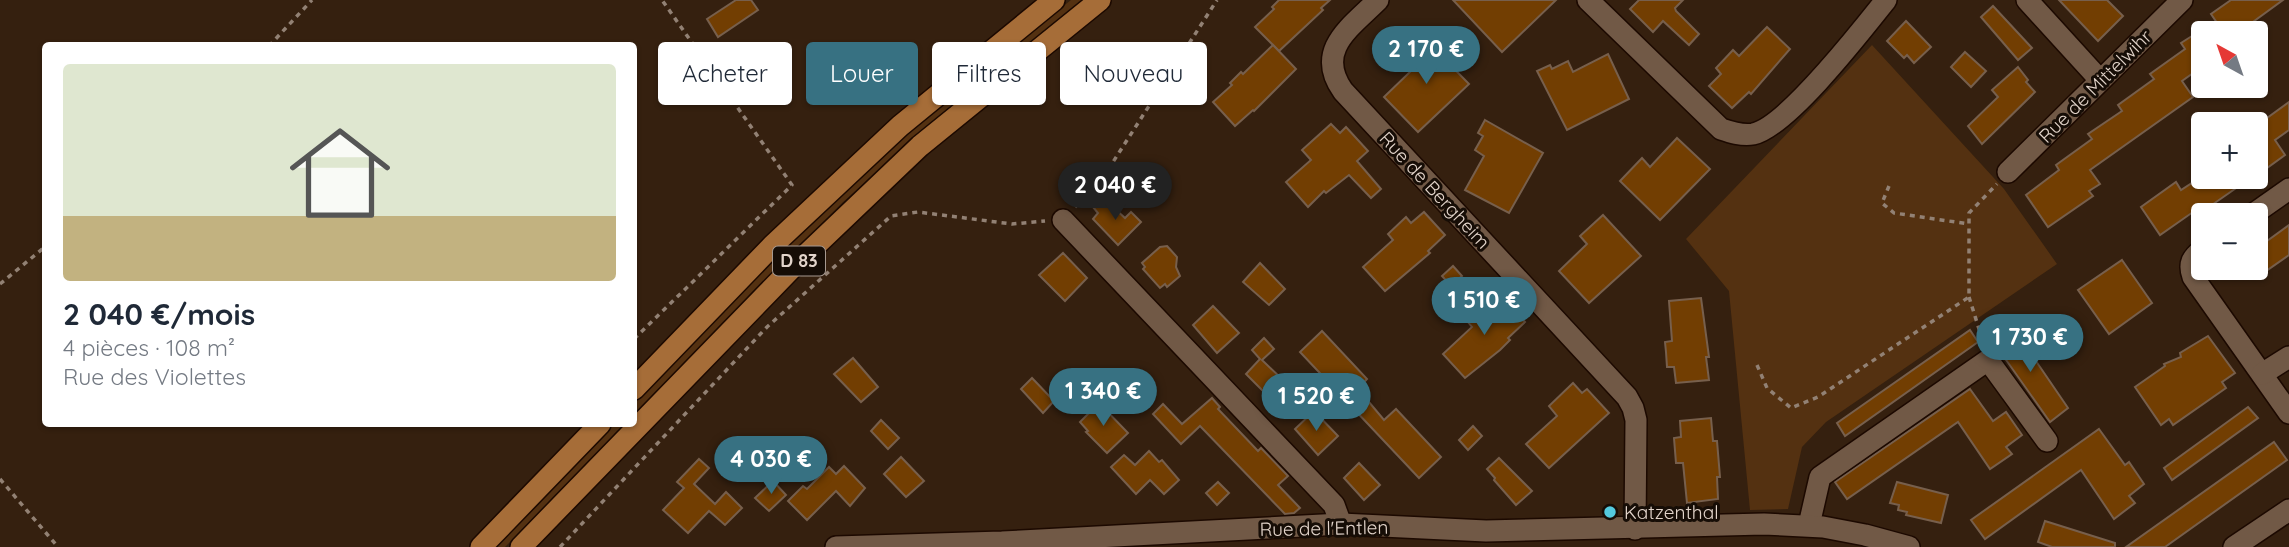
<!DOCTYPE html>
<html lang="fr">
<meta charset="utf-8">
<style>
body{margin:0;font-family:Quicksand,sans-serif;background:#f6f6f7;color:#1f2937;height:100vh;display:flex;flex-direction:column;font-size:26px;white-space:nowrap}
*{box-sizing:border-box;margin:0}
p{font-size:23px;color:#747a83}
.icon{flex:none;width:38px;height:38px;fill:none;stroke:currentColor;stroke-width:2;stroke-linecap:round;stroke-linejoin:round}
.map{position:relative;flex:1;overflow:hidden}
.side{position:absolute;left:42px;top:42px;width:595px;height:385px;display:flex;flex-direction:column;background:#fff;border-radius:7px;box-shadow:0 2px 5px #0004}
.side>*{flex:none}
.hud{position:absolute;left:658px;top:42px;width:665px;height:63px;display:flex;gap:14px}
.needle{width:46px;rotate:320deg}
.controls{position:absolute;left:2191px;top:21px;display:grid;gap:14px}
.controls a{display:grid;place-items:center;width:77px;height:77px;border-radius:7px;background:#fff;box-shadow:0 2px 5px #0004;font-size:35px}
.price{position:absolute;translate:-50% -60px;padding:0 16px;border-radius:24px;background:#377182;color:#fff;font-size:23px;line-height:46px;filter:drop-shadow(0 2px 4px #0008)}
.price::after{content:'';position:absolute;left:50%;top:42px;width:21px;height:16px;margin-left:-10px;background:inherit;clip-path:polygon(0 0,100% 0,50% 100%)}
.price.current{background:#222;color:#fff}
ul{padding:0;list-style:none}
li{display:grid;align-content:center;gap:14px;height:371px;padding:0 21px}
li span{display:grid;place-items:center;height:217px;border-radius:7px;color:#555}
li>.icon{margin-inline-start:auto}
span .icon{width:126px;height:126px;fill:#fffc;stroke-width:1}
li b{font-size:30px}
.tag{padding:0 24px;border-radius:7px;background:#fff;box-shadow:0 2px 5px #0004;font-size:24px;line-height:63px}
.tag.current{background:#377182;color:#fff}
.map>svg:first-child{display:block}
</style>
<div class="map">
<svg width="2289" height="547" viewBox="0 0 2289 547">
<rect width="100%" height="100%" fill="#35200f"/>
<g fill="#543111">
<path d="M 1071,0 L 1085,0 L 944,112 L 843,202 L 634,414 L 634,401 L 827,205 L 925,117 Z"/>
<path d="M 1872,45 L 2004,189 L 2057,264 L 1826,422 L 1802,447 L 1788,509 L 1750,510 L 1729,291 L 1686,239 Z"/>
<path d="M 612,424 L 625,424 L 505,547 L 492,547 Z"/>
</g>
<g fill="#723e02" stroke="#775f4c" stroke-width="2">
<path d="M 736,0 L 751,0 L 758,10 L 718,37 L 707,19 Z"/>
<path d="M 1279,0 L 1330,0 L 1321,8 L 1323,10 L 1279,51 L 1255,27 L 1274,9 L 1272,7 Z"/>
<path d="M 1453,0 L 1556,0 L 1502,52 Z"/>
<path d="M 1639,0 L 1683,0 L 1675,8 L 1676,11 L 1699,34 L 1689,45 L 1663,21 L 1653,32 L 1630,9 Z"/>
<path d="M 2059,0 L 2107,0 L 2123,16 L 2098,41 Z"/>
<path d="M 2231,0 L 2283,0 L 2246,27 L 2250,33 L 2224,33 L 2211,14 Z"/>
<path d="M 1993,6 L 2032,48 L 2018,60 L 1981,17 Z"/>
<path d="M 1906,21 L 1931,47 L 1914,63 L 1907,55 L 1904,58 L 1887,41 Z"/>
<path d="M 1767,27 L 1790,49 L 1751,94 L 1749,92 L 1732,108 L 1709,86 L 1721,74 L 1716,68 L 1733,50 L 1739,56 Z"/>
<path d="M 2203,29 L 2203,66 L 2182,81 L 2193,97 L 2090,170 L 2100,184 L 2089,191 L 2093,196 L 2048,227 L 2026,195 L 2059,170 L 2056,165 L 2092,139 L 2088,134 L 2122,111 L 2118,105 L 2154,79 L 2150,74 L 2185,49 L 2181,43 Z"/>
<path d="M 1423,37 L 1469,84 L 1418,132 L 1384,97 L 1412,70 L 1404,62 L 1415,49 L 1412,46 Z"/>
<path d="M 1273,45 L 1296,69 L 1254,111 L 1253,110 L 1235,126 L 1213,102 L 1232,85 L 1230,83 L 1241,72 L 1243,74 Z"/>
<path d="M 1965,52 L 1986,71 L 1971,87 L 1951,67 Z"/>
<path d="M 1608,54 L 1629,99 L 1567,130 L 1537,71 L 1550,65 L 1552,69 L 1568,61 L 1573,72 Z"/>
<path d="M 2018,67 L 2028,80 L 2026,82 L 2035,92 L 1982,144 L 1968,126 L 1998,97 L 1992,90 Z"/>
<path d="M 2289,102 L 2289,130 L 2275,140 L 2285,155 L 2267,168 L 2256,153 L 2256,126 Z"/>
<path d="M 1485,120 L 1543,153 L 1509,213 L 1465,190 L 1484,156 L 1475,150 L 1483,136 L 1478,133 Z"/>
<path d="M 1331,124 L 1340,133 L 1346,127 L 1368,151 L 1357,161 L 1381,189 L 1371,198 L 1349,175 L 1326,193 L 1324,191 L 1308,207 L 1286,182 L 1311,160 L 1302,150 Z"/>
<path d="M 1677,138 L 1710,169 L 1660,220 L 1620,181 L 1642,158 L 1650,167 Z"/>
<path d="M 2201,177 L 2252,177 L 2196,216 L 2193,212 L 2160,235 L 2141,207 L 2176,182 L 2181,190 Z"/>
<path d="M 1103,198 L 1125,218 L 1131,212 L 1141,222 L 1118,245 L 1093,219 L 1098,213 L 1093,207 Z"/>
<path d="M 1424,212 L 1445,235 L 1428,251 L 1430,253 L 1385,291 L 1363,267 L 1393,240 L 1388,234 L 1406,217 L 1411,223 Z"/>
<path d="M 1603,215 L 1641,256 L 1589,303 L 1559,271 L 1587,244 L 1580,236 Z"/>
<path d="M 2289,225 L 2289,255 L 2256,278 L 2256,249 Z"/>
<path d="M 1167,246 L 1177,257 L 1176,267 L 1180,276 L 1167,287 L 1165,284 L 1160,288 L 1143,269 L 1145,267 L 1142,263 L 1160,247 Z"/>
<path d="M 1063,253 L 1087,278 L 1065,301 L 1039,275 Z"/>
<path d="M 2122,260 L 2152,303 L 2109,334 L 2078,290 Z"/>
<path d="M 1260,263 L 1285,289 L 1269,305 L 1243,282 Z"/>
<path d="M 1453,266 L 1462,276 L 1451,286 L 1442,276 Z"/>
<path d="M 1504,298 L 1525,322 L 1508,338 L 1510,340 L 1500,350 L 1465,378 L 1443,354 L 1472,327 L 1468,322 L 1486,304 L 1491,309 Z"/>
<path d="M 1701,298 L 1709,357 L 1706,357 L 1709,380 L 1676,383 L 1674,367 L 1667,367 L 1666,352 L 1665,342 L 1672,341 L 1669,301 Z"/>
<path d="M 1213,306 L 1239,333 L 1217,353 L 1193,325 Z"/>
<path d="M 2012,326 L 2068,408 L 2050,422 L 1992,340 Z"/>
<path d="M 1970,330 L 1978,342 L 1845,436 L 1837,423 Z"/>
<path d="M 1322,331 L 1367,379 L 1358,389 L 1384,420 L 1396,409 L 1441,457 L 1419,478 L 1300,352 Z"/>
<path d="M 2208,336 L 2235,373 L 2222,382 L 2226,388 L 2173,425 L 2169,419 L 2161,425 L 2135,387 L 2165,366 L 2164,364 L 2181,357 L 2180,353 Z"/>
<path d="M 1264,338 L 1274,349 L 1262,360 L 1285,382 L 1269,397 L 1246,374 L 1260,359 L 1252,350 Z"/>
<path d="M 853,358 L 878,387 L 861,402 L 834,374 Z"/>
<path d="M 1032,378 L 1054,401 L 1043,413 L 1021,389 Z"/>
<path d="M 1573,383 L 1582,393 L 1587,389 L 1609,413 L 1549,468 L 1526,444 L 1557,416 L 1549,406 Z"/>
<path d="M 1970,389 L 1993,421 L 2006,412 L 2022,435 L 2006,447 L 2012,454 L 1990,469 L 1958,422 L 1847,499 L 1835,482 Z"/>
<path d="M 1212,398 L 1220,407 L 1218,409 L 1258,451 L 1261,448 L 1288,476 L 1278,485 L 1300,508 L 1294,513 L 1285,514 L 1200,426 L 1181,444 L 1153,414 L 1163,404 L 1182,424 Z"/>
<path d="M 1099,403 L 1128,433 L 1107,453 L 1086,432 L 1088,431 L 1080,422 Z"/>
<path d="M 2248,407 L 2258,418 L 2172,480 L 2164,468 Z"/>
<path d="M 1314,411 L 1338,436 L 1318,455 L 1295,429 Z"/>
<path d="M 1711,418 L 1713,441 L 1717,441 L 1720,477 L 1717,477 L 1718,499 L 1687,503 L 1683,463 L 1676,463 L 1674,438 L 1681,437 L 1680,421 Z"/>
<path d="M 881,420 L 899,438 L 888,449 L 871,431 Z"/>
<path d="M 1473,426 L 1482,436 L 1468,450 L 1459,440 Z"/>
<path d="M 2099,429 L 2125,465 L 2129,462 L 2144,484 L 2129,496 L 2135,503 L 2114,519 L 2081,470 L 1985,539 L 1971,520 Z"/>
<path d="M 2274,442 L 2287,460 L 2165,547 L 2126,547 Z"/>
<path d="M 1149,451 L 1159,462 L 1162,460 L 1179,480 L 1164,494 L 1150,480 L 1136,494 L 1111,467 L 1124,455 L 1135,465 Z"/>
<path d="M 901,457 L 924,481 L 906,497 L 884,474 Z"/>
<path d="M 1499,458 L 1532,491 L 1516,505 L 1494,480 L 1495,478 L 1487,469 Z"/>
<path d="M 699,459 L 709,468 L 694,484 L 715,504 L 726,492 L 742,508 L 725,525 L 709,511 L 688,533 L 663,510 L 684,488 L 677,482 Z"/>
<path d="M 1359,463 L 1380,485 L 1364,500 L 1344,478 Z"/>
<path d="M 844,466 L 865,488 L 850,506 L 836,491 L 807,520 L 788,501 L 803,486 L 807,489 L 829,467 L 836,474 Z"/>
<path d="M 773,481 L 786,495 L 769,511 L 755,498 Z"/>
<path d="M 1218,482 L 1229,493 L 1217,505 L 1206,493 Z"/>
<path d="M 1897,482 L 1948,495 L 1941,523 L 1906,515 L 1907,512 L 1898,510 L 1899,505 L 1890,503 Z"/>
<path d="M 2045,521 L 2115,543 L 2115,547 L 2052,547 L 2038,542 Z"/>
</g>
<g fill="none" stroke-linecap="round" stroke-linejoin="round">
<g stroke="#1c0900" stroke-width="24">
<g id="minor">
<path d="M 1378,0 C 1351,27 1314,50 1343,91 L 1627,397 L 1633,408 L 1636,420 L 1635,529"/>
<path d="M 1588,0 L 1721,129 C 1730,132 1742,136 1753,134 C 1787,127 1862,30 1886,0"/>
<path d="M 2027,0 L 2100,80"/>
<path d="M 2008,172 L 2182,0"/>
<path d="M 2252,215 L 2289,189"/>
<path d="M 1063,220 L 1334,505 L 1341,524"/>
<path d="M 2203,249 C 2192,258 2188,263 2193,277 L 2289,413"/>
<path d="M 2262,374 L 2289,357"/>
<path d="M 1809,525 L 1820,477 L 1988,360 L 2047,441"/>
<path d="M 836,547 L 1002,542 L 1341,524 L 1486,531 L 1764,524 L 1823,527 L 1865,535 L 1909,547"/>
<path d="M 2234,547 L 2289,510"/>
</g>
</g>
<g stroke="#1c0900" stroke-width="24">
<g id="major">
<path d="M 634,389 L 772,246 L 900,126 L 1054,0"/>
<path d="M 481,547 L 600,424"/>
<path d="M 521,547 L 792,268 L 920,146 L 1100,0"/>
</g>
</g>
<g stroke="#928174" stroke-width="3.5" stroke-dasharray="5 5" stroke-linecap="butt">
<path d="M 269,46 L 312,0"/>
<path d="M 1889,186 L 1882,203 L 1894,213 L 1969,224"/>
<path d="M 1075,207 L 1113,162 L 1217,0"/>
<path d="M 0,284 L 46,246"/>
<path d="M 1969,297 L 1984,345"/>
<path d="M 634,339 L 792,185 L 662,0"/>
<path d="M 1757,365 L 1767,388 L 1791,408 L 1818,397 L 1969,297 L 1969,213 L 1997,184"/>
<path d="M 0,479 L 58,547"/>
<path d="M 560,547 L 767,327 L 891,216 L 918,212 L 1012,224 L 1045,221"/>
</g>
<use href="#minor" stroke="#715946" stroke-width="21"/>
<use href="#major" stroke="#a66d38" stroke-width="21"/>
</g>
<circle fill="#54cade" stroke="#160d06" stroke-width="2.5" cx="1610" cy="512" r="7"/>
<g text-anchor="middle" stroke-width="6" stroke-linejoin="round" paint-order="stroke">
<rect fill="#160d06" stroke="#a69990" stroke-width="2" x="773" y="246.5" width="52" height="29" rx="5"/>
<g font-size="18" font-weight="bold" fill="#e3d5cb">
<text x="799" y="267">D 83</text>
</g>
<g font-size="19" fill="#e3d5cb" stroke="#160d06">
<text transform="translate(2095 86) rotate(-45)" y="7">Rue de Mittelwihr</text>
<text transform="translate(1435 190) rotate(47)" y="7">Rue de Bergheim</text>
<text transform="translate(1324 528) rotate(-1)" y="7">Rue de l'Entlen</text>
</g>
<g font-size="19" fill="#e3d5cb" stroke="#160d06" text-anchor="start">
<text x="1624" y="519">Katzenthal</text>
</g>
</g>
</svg>
<div class="controls">
<a><svg class="needle" viewBox="-14 -14 28 28"><path d="M0-13l5 13h-10z" fill="#e53935"/><path d="M0 13l5-13h-10z" fill="#747a83"/></svg></a>
<a>+</a>
<a>−</a>
</div>
<b class="price" style="left:1426px;top:86px">2 170 €</b>
<b class="price current" style="left:1115px;top:222px">2 040 €</b>
<b class="price" style="left:1484px;top:337px">1 510 €</b>
<b class="price" style="left:2030px;top:374px">1 730 €</b>
<b class="price" style="left:1103px;top:428px">1 340 €</b>
<b class="price" style="left:1316px;top:433px">1 520 €</b>
<b class="price" style="left:771px;top:496px">4 030 €</b>
<div class="hud">
<a class="tag">Acheter</a>
<a class="tag current">Louer</a>
<a class="tag">Filtres</a>
<a class="tag">Nouveau</a>
</div>
<section class="side">
<ul>
<li><span style="background:linear-gradient(#dfe7d0 70%,#c2b280 0)"><svg class="icon" aria-label="home" viewBox="0 0 24 24"><path d="M3 11l9-7 9 7M6 9v11h12V9"/></svg></span><div><b>2 040 €/mois</b><p>4 pièces · 108 m²</p><p>Rue des Violettes</p></div></li>
</ul>
</section>
</div>
